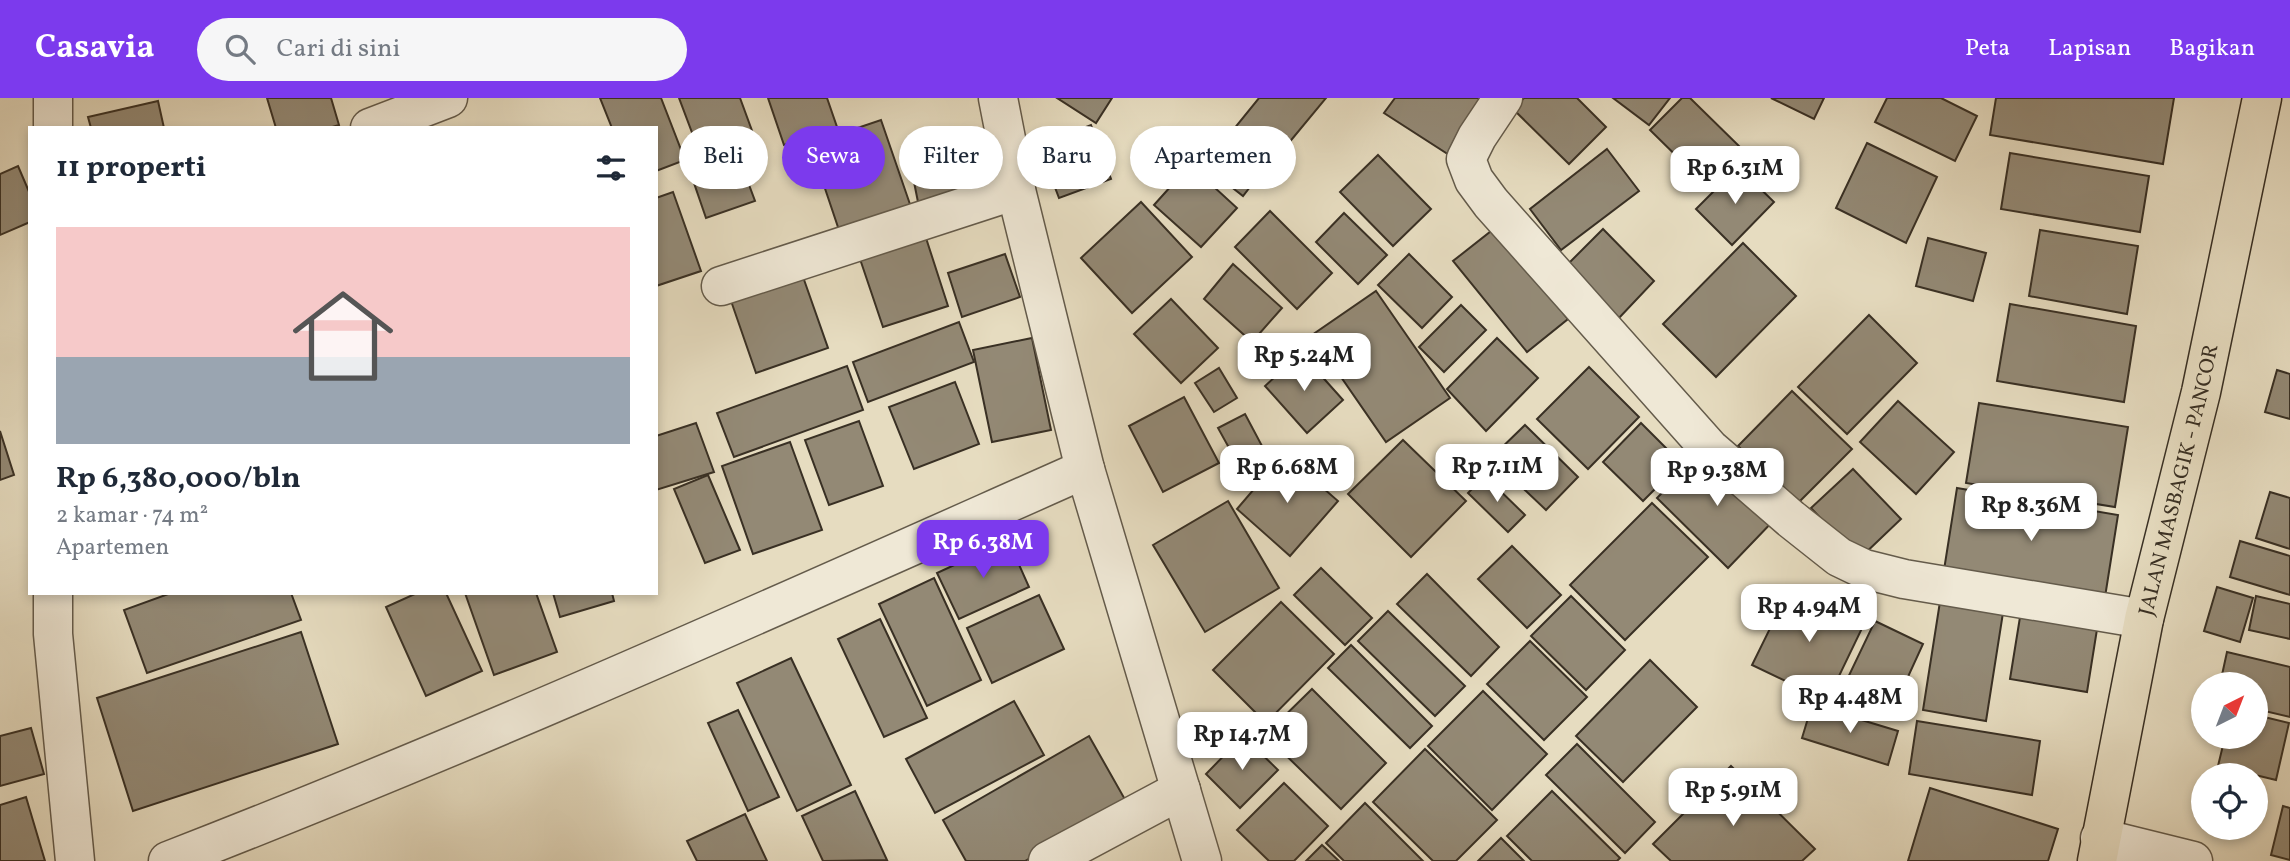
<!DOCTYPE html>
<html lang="id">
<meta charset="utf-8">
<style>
body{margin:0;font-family:Vollkorn,serif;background:#f6f6f7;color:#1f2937;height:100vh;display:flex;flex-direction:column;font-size:26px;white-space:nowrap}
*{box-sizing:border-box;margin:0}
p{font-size:23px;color:#747a83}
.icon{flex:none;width:38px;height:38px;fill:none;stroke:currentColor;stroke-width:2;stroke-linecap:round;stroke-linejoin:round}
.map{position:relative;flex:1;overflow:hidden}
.panel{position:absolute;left:28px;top:28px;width:630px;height:469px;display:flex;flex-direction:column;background:#fff;border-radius:0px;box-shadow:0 4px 10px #0003}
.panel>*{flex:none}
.top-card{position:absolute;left:679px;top:28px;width:665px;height:63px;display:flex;gap:14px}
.needle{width:46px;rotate:42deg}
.buttons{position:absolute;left:2191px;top:574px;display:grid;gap:14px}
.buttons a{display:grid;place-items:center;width:77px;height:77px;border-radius:50%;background:#fff;box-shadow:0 4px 10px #0003;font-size:35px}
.price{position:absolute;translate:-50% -60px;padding:0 16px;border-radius:14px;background:#fff;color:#222;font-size:23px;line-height:46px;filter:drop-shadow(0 2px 4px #0008)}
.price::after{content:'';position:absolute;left:50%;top:42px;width:21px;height:16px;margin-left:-10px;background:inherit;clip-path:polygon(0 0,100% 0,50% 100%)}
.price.current{background:#7c3aed;color:#fff}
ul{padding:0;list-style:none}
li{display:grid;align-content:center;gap:14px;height:371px;padding:0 28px}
li span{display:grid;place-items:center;height:217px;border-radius:0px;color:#555}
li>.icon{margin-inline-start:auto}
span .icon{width:126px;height:126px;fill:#fffc;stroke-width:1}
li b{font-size:30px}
h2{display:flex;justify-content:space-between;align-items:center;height:84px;padding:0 28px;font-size:30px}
.pill{padding:0 24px;border-radius:32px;background:#fff;box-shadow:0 4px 10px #0003;font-size:24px;line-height:63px}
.pill.current{background:#7c3aed;color:#fff}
header{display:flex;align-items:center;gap:42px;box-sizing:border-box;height:98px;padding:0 35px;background:#7c3aed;color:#fff}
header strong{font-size:33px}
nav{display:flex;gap:38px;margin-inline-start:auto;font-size:24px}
.search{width:490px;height:63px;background:#f6f6f7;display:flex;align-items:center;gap:18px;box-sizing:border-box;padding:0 24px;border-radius:38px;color:#747a83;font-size:26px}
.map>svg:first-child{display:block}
</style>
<header>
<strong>Casavia</strong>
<div class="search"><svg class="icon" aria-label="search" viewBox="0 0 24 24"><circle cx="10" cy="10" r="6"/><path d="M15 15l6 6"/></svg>Cari di sini</div>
<nav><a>Peta</a><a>Lapisan</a><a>Bagikan</a></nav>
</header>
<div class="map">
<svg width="2290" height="763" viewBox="0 0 2290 763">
<rect width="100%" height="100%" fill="#e6dcc0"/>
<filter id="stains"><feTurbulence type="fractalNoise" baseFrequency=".00286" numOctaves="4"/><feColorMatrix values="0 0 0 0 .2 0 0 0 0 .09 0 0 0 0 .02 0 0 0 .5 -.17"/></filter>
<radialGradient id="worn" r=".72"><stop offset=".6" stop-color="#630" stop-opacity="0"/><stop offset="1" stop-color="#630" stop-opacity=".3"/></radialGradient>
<g fill="#938975" stroke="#393024" stroke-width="2">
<path d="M 267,0 L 331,0 L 339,27 L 329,30 L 276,30 Z"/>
<path d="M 600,0 L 661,0 L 685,62 L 656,73 L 656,30 L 612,30 Z"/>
<path d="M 679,0 L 740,0 L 758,49 L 705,69 Z"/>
<path d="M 768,0 L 827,0 L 837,29 L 784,47 Z"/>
<path d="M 1057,0 L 1112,0 L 1096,25 Z"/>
<path d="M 1259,0 L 1326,0 L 1273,64 L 1233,32 Z"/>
<path d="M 1395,0 L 1483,0 L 1457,62 L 1384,15 Z"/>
<path d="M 1524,0 L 1577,0 L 1606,29 L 1569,66 L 1513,11 Z"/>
<path d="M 1613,0 L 1670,0 L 1649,27 Z"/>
<path d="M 1682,0 L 1690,0 L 1742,51 L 1706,87 L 1650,32 Z"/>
<path d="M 1771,0 L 1824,0 L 1814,21 Z"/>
<path d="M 1887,0 L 1941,0 L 1977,18 L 1955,63 L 1875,24 Z"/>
<path d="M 1996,0 L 2174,0 L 2163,66 L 1990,37 Z"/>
<path d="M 158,3 L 164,30 L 91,30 L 88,19 Z"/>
<path d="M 881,22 L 913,115 L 841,138 L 810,46 Z"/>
<path d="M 1091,27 L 1111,81 L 1059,100 L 1039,47 Z"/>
<path d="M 1222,38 L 1263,72 L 1243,98 L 1201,65 Z"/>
<path d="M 1867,45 L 1937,79 L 1906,145 L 1836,110 Z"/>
<path d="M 1607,51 L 1639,93 L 1561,152 L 1530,111 Z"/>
<path d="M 2010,55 L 2149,78 L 2140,134 L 2001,111 Z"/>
<path d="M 980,57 L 987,97 L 919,109 L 911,69 Z"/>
<path d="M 1378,57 L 1431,111 L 1393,148 L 1340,94 Z"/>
<path d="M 1190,67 L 1237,110 L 1201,149 L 1154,107 Z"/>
<path d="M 18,68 L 30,96 L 30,124 L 0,137 L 0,76 Z"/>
<path d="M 742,68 L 755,103 L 706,120 L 694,85 Z"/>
<path d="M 1738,69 L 1774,104 L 1732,147 L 1696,111 Z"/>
<path d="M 673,94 L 701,173 L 656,188 L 656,100 Z"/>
<path d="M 1141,104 L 1192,159 L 1132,215 L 1081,160 Z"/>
<path d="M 1270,113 L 1332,175 L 1297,211 L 1235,149 Z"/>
<path d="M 1344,115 L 1387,157 L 1358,186 L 1316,144 Z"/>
<path d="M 1495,130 L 1568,221 L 1527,254 L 1453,163 Z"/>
<path d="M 1603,131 L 1654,183 L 1618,221 L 1565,169 Z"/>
<path d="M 2040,132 L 2138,148 L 2127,216 L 2029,198 Z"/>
<path d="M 926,140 L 948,208 L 883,229 L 860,161 Z"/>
<path d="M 1928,140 L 1986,155 L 1973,203 L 1916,188 Z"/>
<path d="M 1743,145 L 1796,198 L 1716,279 L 1663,226 Z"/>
<path d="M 1005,156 L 1020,199 L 962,219 L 948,175 Z"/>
<path d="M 1409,156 L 1452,199 L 1422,230 L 1378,187 Z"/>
<path d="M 1233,166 L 1282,210 L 1252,244 L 1204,201 Z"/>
<path d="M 802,176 L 828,250 L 756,275 L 730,200 Z"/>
<path d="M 1376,193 L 1450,300 L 1386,344 L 1312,237 Z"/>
<path d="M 1171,201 L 1218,250 L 1181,285 L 1134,236 Z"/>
<path d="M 2010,206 L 2136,228 L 2124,304 L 1997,283 Z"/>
<path d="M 1461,207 L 1486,232 L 1444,274 L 1419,249 Z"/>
<path d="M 1869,217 L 1917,265 L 1847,336 L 1798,289 Z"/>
<path d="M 959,224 L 974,264 L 868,304 L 853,264 Z"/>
<path d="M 1032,240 L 1051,332 L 992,344 L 973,252 Z"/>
<path d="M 1497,240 L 1538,280 L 1486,333 L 1447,291 Z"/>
<path d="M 1301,255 L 1343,302 L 1307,335 L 1265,288 Z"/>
<path d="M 847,268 L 863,312 L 734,359 L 717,315 Z"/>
<path d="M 1589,269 L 1639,319 L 1588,371 L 1537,321 Z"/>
<path d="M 1219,270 L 1237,300 L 1214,314 L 1195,285 Z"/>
<path d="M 2277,272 L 2290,276 L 2290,321 L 2265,314 Z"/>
<path d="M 955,284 L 979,346 L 914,371 L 889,309 Z"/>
<path d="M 1792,293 L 1852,351 L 1797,406 L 1738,348 Z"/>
<path d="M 1184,299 L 1219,365 L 1163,394 L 1129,328 Z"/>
<path d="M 1898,303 L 1954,354 L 1916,396 L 1860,344 Z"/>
<path d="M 1979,305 L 2128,329 L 2115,409 L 1966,385 Z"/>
<path d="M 1245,316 L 1270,363 L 1244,377 L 1218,330 Z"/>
<path d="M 859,323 L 883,388 L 829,407 L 805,342 Z"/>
<path d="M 696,325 L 714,374 L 656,392 L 656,338 Z"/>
<path d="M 1641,325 L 1681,365 L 1643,403 L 1603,364 Z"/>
<path d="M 1525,327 L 1578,379 L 1546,412 L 1491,360 Z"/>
<path d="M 0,333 L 14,377 L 0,382 Z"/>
<path d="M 1403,342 L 1466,403 L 1411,459 L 1348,396 Z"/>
<path d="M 790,344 L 822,432 L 753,456 L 722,368 Z"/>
<path d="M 1705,351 L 1776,420 L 1728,470 L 1657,400 Z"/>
<path d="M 1284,356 L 1338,403 L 1290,458 L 1237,411 Z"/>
<path d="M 1853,371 L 1901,421 L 1859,461 L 1811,410 Z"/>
<path d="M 708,377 L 740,452 L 705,465 L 674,391 Z"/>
<path d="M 1485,378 L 1525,417 L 1508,434 L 1468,395 Z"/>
<path d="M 1957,390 L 2118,417 L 2105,499 L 1944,472 Z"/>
<path d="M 2270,394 L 2290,400 L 2290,451 L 2256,440 Z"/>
<path d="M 1228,403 L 1279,490 L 1205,534 L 1153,447 Z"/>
<path d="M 1652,405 L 1708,459 L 1625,542 L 1570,487 Z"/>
<path d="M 1008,442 L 1029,489 L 959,521 L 937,475 Z"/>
<path d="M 2240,443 L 2290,458 L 2290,497 L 2230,479 Z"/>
<path d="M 1512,448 L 1561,497 L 1527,530 L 1478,481 Z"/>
<path d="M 1321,470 L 1372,520 L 1345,547 L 1294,497 Z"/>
<path d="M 1427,476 L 1499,549 L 1471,578 L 1397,506 Z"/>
<path d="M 934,480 L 981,582 L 927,608 L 879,506 Z"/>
<path d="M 1791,488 L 1865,524 L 1827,603 L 1752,567 Z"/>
<path d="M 2217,489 L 2253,500 L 2240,544 L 2204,533 Z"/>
<path d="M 1942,491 L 2005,502 L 1986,623 L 1923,612 Z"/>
<path d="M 171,495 L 291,495 L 301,522 L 147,575 L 124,512 Z"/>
<path d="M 417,495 L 446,495 L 482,573 L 426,598 L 386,509 Z"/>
<path d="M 465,495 L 536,495 L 557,554 L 494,577 Z"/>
<path d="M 553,495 L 612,495 L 614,503 L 560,519 Z"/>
<path d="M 1039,497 L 1064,551 L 992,585 L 967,530 Z"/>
<path d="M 1571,498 L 1625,552 L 1586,592 L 1531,538 Z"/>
<path d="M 2256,498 L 2290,506 L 2290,541 L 2249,532 Z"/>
<path d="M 1281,504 L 1334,556 L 1266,625 L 1213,572 Z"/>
<path d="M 1388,513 L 1465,588 L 1435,618 L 1358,543 Z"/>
<path d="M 2021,513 L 2098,525 L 2087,594 L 2010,581 Z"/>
<path d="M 880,521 L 927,620 L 884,639 L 838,541 Z"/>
<path d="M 1875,523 L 1923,546 L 1891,616 L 1842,592 Z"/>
<path d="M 301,534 L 338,646 L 133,713 L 97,600 Z"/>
<path d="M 1530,543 L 1587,599 L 1544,642 L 1487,586 Z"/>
<path d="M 1351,547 L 1432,628 L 1410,650 L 1328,570 Z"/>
<path d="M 2227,554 L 2290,569 L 2290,619 L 2256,611 L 2256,586 L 2220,586 Z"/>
<path d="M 791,560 L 851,687 L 797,713 L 737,585 Z"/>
<path d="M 1650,562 L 1697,609 L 1623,684 L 1576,638 Z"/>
<path d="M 1312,591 L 1386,665 L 1341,711 L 1265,637 Z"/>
<path d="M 1483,593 L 1547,656 L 1492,712 L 1428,648 Z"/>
<path d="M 1014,603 L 1044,657 L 935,715 L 906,661 Z"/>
<path d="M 1812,607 L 1898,633 L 1888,667 L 1802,640 Z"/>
<path d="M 738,612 L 779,699 L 748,713 L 708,625 Z"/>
<path d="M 2256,617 L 2289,625 L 2276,682 L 2218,668 L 2225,639 L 2256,639 Z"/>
<path d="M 1917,623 L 2040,643 L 2032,697 L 1909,676 Z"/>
<path d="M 31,630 L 44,676 L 0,688 L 0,638 Z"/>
<path d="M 1089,638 L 1127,705 L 1025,763 L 966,763 L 943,722 Z"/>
<path d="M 1243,638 L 1278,672 L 1240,710 L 1206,676 Z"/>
<path d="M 1577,646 L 1655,724 L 1625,755 L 1546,677 Z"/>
<path d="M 1425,651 L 1497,722 L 1456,763 L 1433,763 L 1373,704 Z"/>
<path d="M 1731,668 L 1815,751 L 1802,763 L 1671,763 L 1653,746 Z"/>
<path d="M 1284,685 L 1328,728 L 1294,763 L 1269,763 L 1237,732 Z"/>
<path d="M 1930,690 L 2058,731 L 2048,763 L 1908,763 Z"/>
<path d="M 855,693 L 887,762 L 823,763 L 802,718 Z"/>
<path d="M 1552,693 L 1620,760 L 1617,763 L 1532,763 L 1507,738 Z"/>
<path d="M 26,699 L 45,763 L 0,763 L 0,707 Z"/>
<path d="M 1365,705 L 1423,763 L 1344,763 L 1326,745 Z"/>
<path d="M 2283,708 L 2290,710 L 2290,762 L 2271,757 Z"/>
<path d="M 745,716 L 767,763 L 697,763 L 687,743 Z"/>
<path d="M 1501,740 L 1524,763 L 1478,763 Z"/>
<path d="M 1322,747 L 1339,763 L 1306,763 Z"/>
</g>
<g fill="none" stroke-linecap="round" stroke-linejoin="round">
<g stroke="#645b4b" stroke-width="41">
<g id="minor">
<path d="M 53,0 L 53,30"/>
<path d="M 998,0 L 1016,92 L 1085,371 L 1202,763"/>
<path d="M 1503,0 L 1477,39 L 1466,61 L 1474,82 L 1491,105 L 1709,350 L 1791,421 L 1839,459 L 1864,471 L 1904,481 L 2144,521"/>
<path d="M 370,30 L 448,0"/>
<path d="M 721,188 L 1016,92"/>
<path d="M 53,495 L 53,536 L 75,763"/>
<path d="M 2100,740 L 2193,763"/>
<path d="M 168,763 C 478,643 781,506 1085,371"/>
<path d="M 1048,763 L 1181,692"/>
</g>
</g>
<g stroke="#393024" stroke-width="41">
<g id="major">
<path id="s1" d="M 2097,763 L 2144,521 L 2201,294 L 2262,0"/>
</g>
</g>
<use href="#minor" stroke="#efe8d6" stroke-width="38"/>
<use href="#major" stroke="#e6dcc0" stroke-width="38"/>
</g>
<g text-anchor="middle" stroke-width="6" stroke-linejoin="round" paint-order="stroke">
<g font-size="21" fill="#393024" stroke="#efe8d6">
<text dy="7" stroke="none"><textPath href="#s1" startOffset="390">JALAN MASBAGIK - PANCOR</textPath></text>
</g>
</g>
<rect width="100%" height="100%" filter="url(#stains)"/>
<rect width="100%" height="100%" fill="url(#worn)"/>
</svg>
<div class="buttons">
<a><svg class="needle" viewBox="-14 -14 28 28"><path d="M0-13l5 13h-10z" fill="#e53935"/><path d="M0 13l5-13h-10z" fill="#747a83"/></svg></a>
<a><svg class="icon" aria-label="locate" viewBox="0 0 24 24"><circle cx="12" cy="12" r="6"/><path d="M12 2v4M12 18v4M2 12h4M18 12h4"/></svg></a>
</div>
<b class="price" style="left:1735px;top:108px">Rp 6.31M</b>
<b class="price" style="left:1304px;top:295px">Rp 5.24M</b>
<b class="price" style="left:1497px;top:406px">Rp 7.11M</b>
<b class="price" style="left:1287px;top:407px">Rp 6.68M</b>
<b class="price" style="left:1717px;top:410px">Rp 9.38M</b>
<b class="price" style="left:2031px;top:445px">Rp 8.36M</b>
<b class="price current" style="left:983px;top:482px">Rp 6.38M</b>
<b class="price" style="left:1809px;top:546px">Rp 4.94M</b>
<b class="price" style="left:1850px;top:637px">Rp 4.48M</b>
<b class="price" style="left:1242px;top:674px">Rp 14.7M</b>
<b class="price" style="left:1733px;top:730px">Rp 5.91M</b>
<div class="top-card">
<a class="pill">Beli</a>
<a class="pill current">Sewa</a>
<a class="pill">Filter</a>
<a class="pill">Baru</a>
<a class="pill">Apartemen</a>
</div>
<section class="panel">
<h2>11 properti<svg class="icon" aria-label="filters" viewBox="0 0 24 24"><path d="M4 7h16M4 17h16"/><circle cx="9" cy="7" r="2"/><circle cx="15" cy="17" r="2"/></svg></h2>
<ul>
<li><span style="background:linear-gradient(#f6c9c9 60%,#9aa5b1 0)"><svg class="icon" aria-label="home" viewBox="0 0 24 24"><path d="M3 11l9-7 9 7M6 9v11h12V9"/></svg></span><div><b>Rp 6,380,000/bln</b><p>2 kamar · 74 m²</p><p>Apartemen</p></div></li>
</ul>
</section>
</div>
